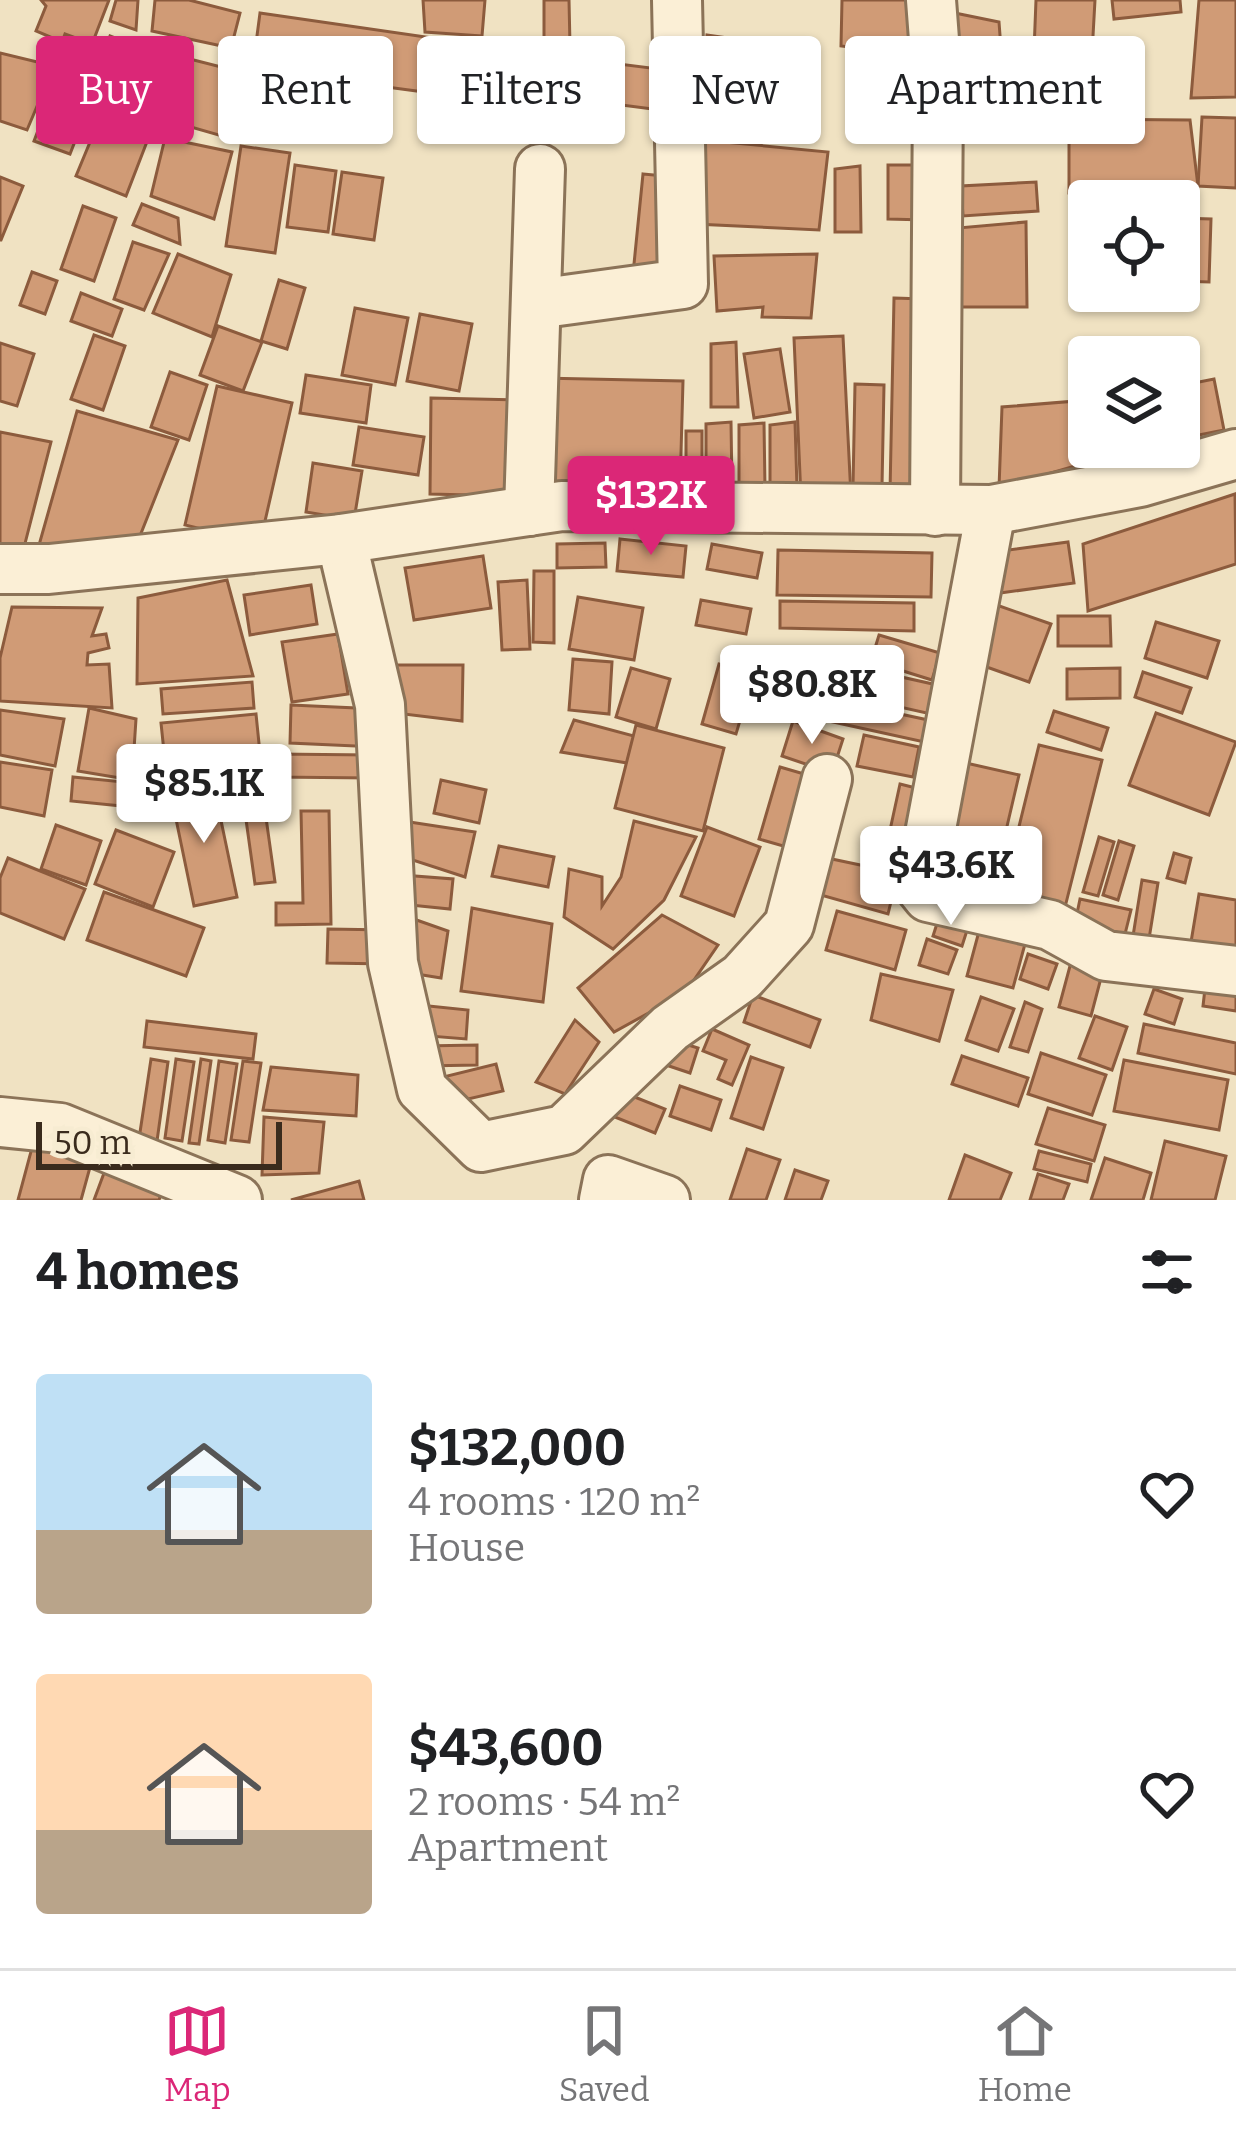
<!DOCTYPE html>
<meta charset="utf-8">
<style>
body{margin:0;font-family:Bitter,serif;background:#f6f6f6;color:#202124;height:100vh;display:flex;flex-direction:column;font-size:45px;white-space:nowrap}
*{box-sizing:border-box;margin:0}
p{font-size:39px;color:#757577}
.icon{flex:none;width:66px;height:66px;fill:none;stroke:currentColor;stroke-width:2;stroke-linecap:round;stroke-linejoin:round}
.map{position:relative;height:1200px;overflow:hidden}
.drawer{display:flex;flex-direction:column;background:#fff;flex:1}
.drawer>*{flex:none}
.top-card{position:absolute;left:36px;top:36px;width:1164px;height:108px;display:flex;gap:24px}
.controls{position:absolute;left:1068px;top:180px;display:grid;gap:24px}
.controls a{display:grid;place-items:center;width:132px;height:132px;border-radius:12px;background:#fff;box-shadow:0 3px 9px #0004;font-size:60px}
.scale{position:absolute;left:36px;bottom:30px;width:246px;box-sizing:border-box;padding-left:12px;border:6px solid #3a2b1d;border-top:0;font-size:33px;line-height:42px;white-space:nowrap;color:#3a2b1d;-webkit-text-stroke:9px #f7ecd2;paint-order:stroke}
.price{position:absolute;translate:-50% -102px;padding:0 27px;border-radius:12px;background:#fff;color:#222;font-size:39px;line-height:78px;filter:drop-shadow(0 3px 6px #0008)}
.price::after{content:'';position:absolute;left:50%;top:72px;width:36px;height:27px;margin-left:-18px;background:inherit;clip-path:polygon(0 0,100% 0,50% 100%)}
.price.active{background:#db2777;color:#fff}
ul{padding:0;list-style:none}
li{display:flex;align-items:center;gap:36px;height:300px;padding:0 36px}
li span{display:grid;place-items:center;flex:none;width:336px;height:240px;border-radius:12px;color:#555}
li>.icon{margin-inline-start:auto}
span .icon{width:144px;height:144px;fill:#fffc;stroke-width:1}
li b{font-size:51px}
h2{display:flex;justify-content:space-between;align-items:center;height:144px;padding:0 36px;font-size:51px}
.chip{padding:0 42px;border-radius:12px;background:#fff;box-shadow:0 3px 9px #0004;font-size:42px;line-height:108px}
.chip.active{background:#db2777;color:#fff}
.tabs{display:flex;justify-content:space-around;align-items:center;height:168px;border-top:3px solid #e0e0e0;background:#fff;font-size:33px;color:#757577}
.tabs a{display:grid;justify-items:center;gap:6px}
.tabs .active{color:#db2777}
.map>svg:first-child{display:block}
</style>
<div class="map">
<svg width="1236" height="1200" viewBox="0 0 1236 1200">
<rect width="100%" height="100%" fill="#f0e2c2"/>
<g fill="#d09b76" stroke="#8c5b3d" stroke-width="3">
<path d="M 41,0 L 109,0 L 92,44 L 65,34 L 62,42 L 36,31 L 46,6 Z"/>
<path d="M 116,0 L 138,0 L 136,30 L 110,21 Z"/>
<path d="M 155,0 L 189,0 L 240,13 L 231,48 L 152,31 Z"/>
<path d="M 423,0 L 485,0 L 482,36 L 425,32 Z"/>
<path d="M 544,0 L 569,0 L 570,46 L 544,45 Z"/>
<path d="M 842,0 L 913,0 L 917,55 L 841,46 Z"/>
<path d="M 1036,0 L 1095,0 L 1092,54 L 1034,51 Z"/>
<path d="M 1112,0 L 1180,0 L 1181,12 L 1114,19 Z"/>
<path d="M 1199,0 L 1236,0 L 1236,97 L 1191,98 Z"/>
<path d="M 950,12 L 999,22 L 1002,62 L 954,65 Z"/>
<path d="M 260,13 L 549,55 L 544,108 L 304,76 L 295,140 L 244,134 Z"/>
<path d="M 707,35 L 770,44 L 769,70 L 704,61 Z"/>
<path d="M 110,36 L 174,61 L 153,115 L 88,90 Z"/>
<path d="M 68,41 L 94,51 L 80,89 L 54,79 Z"/>
<path d="M 0,53 L 54,66 L 27,130 L 0,121 Z"/>
<path d="M 178,56 L 245,73 L 229,138 L 156,117 Z"/>
<path d="M 571,58 L 659,69 L 668,111 L 567,98 Z"/>
<path d="M 1136,61 L 1140,106 L 962,123 L 958,69 Z"/>
<path d="M 55,86 L 91,100 L 70,154 L 34,141 Z"/>
<path d="M 858,88 L 924,88 L 925,140 L 858,141 Z"/>
<path d="M 1202,117 L 1236,118 L 1236,188 L 1198,186 Z"/>
<path d="M 100,118 L 148,139 L 126,196 L 76,176 Z"/>
<path d="M 1069,119 L 1190,120 L 1198,186 L 1190,194 L 1069,193 Z"/>
<path d="M 165,138 L 232,152 L 214,219 L 151,196 Z"/>
<path d="M 703,140 L 828,152 L 819,230 L 695,224 Z"/>
<path d="M 241,146 L 290,153 L 275,253 L 226,246 Z"/>
<path d="M 295,165 L 336,171 L 328,232 L 287,227 Z"/>
<path d="M 888,165 L 925,165 L 925,220 L 888,219 Z"/>
<path d="M 860,166 L 861,232 L 835,232 L 835,169 Z"/>
<path d="M 342,172 L 383,178 L 374,240 L 333,234 Z"/>
<path d="M 643,174 L 687,178 L 676,288 L 632,284 Z"/>
<path d="M 0,177 L 23,186 L 1,240 L 0,240 Z"/>
<path d="M 1036,182 L 1038,211 L 963,216 L 961,186 Z"/>
<path d="M 142,204 L 178,218 L 180,244 L 133,225 Z"/>
<path d="M 83,206 L 116,218 L 94,281 L 61,269 Z"/>
<path d="M 1179,218 L 1211,219 L 1209,282 L 1179,281 Z"/>
<path d="M 1026,222 L 1027,307 L 951,307 L 946,229 Z"/>
<path d="M 133,242 L 169,254 L 144,310 L 114,299 Z"/>
<path d="M 178,254 L 231,275 L 212,337 L 153,313 Z"/>
<path d="M 817,254 L 811,318 L 762,317 L 763,307 L 717,311 L 714,256 Z"/>
<path d="M 32,272 L 57,281 L 45,314 L 20,305 Z"/>
<path d="M 279,280 L 305,288 L 287,349 L 261,341 Z"/>
<path d="M 81,293 L 122,309 L 112,336 L 71,321 Z"/>
<path d="M 894,298 L 923,299 L 919,493 L 890,492 Z"/>
<path d="M 355,308 L 408,318 L 395,385 L 342,375 Z"/>
<path d="M 420,314 L 472,324 L 459,391 L 407,381 Z"/>
<path d="M 218,326 L 262,342 L 243,391 L 200,375 Z"/>
<path d="M 94,335 L 125,346 L 103,410 L 71,399 Z"/>
<path d="M 843,336 L 851,497 L 801,498 L 794,338 Z"/>
<path d="M 1187,339 L 1190,375 L 1179,377 L 1179,357 L 1147,357 L 1145,343 Z"/>
<path d="M 736,342 L 738,407 L 711,407 L 711,344 Z"/>
<path d="M 0,343 L 34,354 L 17,406 L 0,401 Z"/>
<path d="M 780,349 L 790,412 L 754,418 L 744,354 Z"/>
<path d="M 170,372 L 207,385 L 189,440 L 151,427 Z"/>
<path d="M 306,375 L 371,385 L 366,423 L 300,413 Z"/>
<path d="M 540,378 L 683,381 L 680,489 L 538,486 Z"/>
<path d="M 1214,379 L 1224,430 L 1179,439 L 1179,386 Z"/>
<path d="M 855,384 L 884,385 L 882,486 L 853,486 Z"/>
<path d="M 217,386 L 292,403 L 260,543 L 185,525 Z"/>
<path d="M 431,398 L 517,400 L 515,496 L 430,494 Z"/>
<path d="M 1089,400 L 1089,462 L 999,488 L 1002,407 Z"/>
<path d="M 77,411 L 178,440 L 134,551 L 39,545 Z"/>
<path d="M 731,422 L 732,487 L 706,487 L 706,424 Z"/>
<path d="M 795,422 L 797,488 L 770,488 L 770,425 Z"/>
<path d="M 764,423 L 765,488 L 739,488 L 739,425 Z"/>
<path d="M 359,427 L 424,437 L 418,475 L 353,465 Z"/>
<rect x="686" y="431" width="16" height="54"/>
<path d="M 0,432 L 51,442 L 20,563 L 0,561 Z"/>
<path d="M 313,463 L 362,471 L 354,520 L 306,512 Z"/>
<path d="M 1235,494 L 1236,564 L 1088,611 L 1083,544 Z"/>
<path d="M 620,539 L 686,546 L 683,577 L 617,571 Z"/>
<path d="M 1068,542 L 1074,583 L 993,594 L 986,553 Z"/>
<path d="M 605,543 L 606,567 L 557,568 L 557,544 Z"/>
<path d="M 712,544 L 762,553 L 757,578 L 707,569 Z"/>
<path d="M 778,550 L 932,553 L 931,597 L 777,595 Z"/>
<path d="M 483,556 L 491,608 L 414,620 L 405,568 Z"/>
<path d="M 534,571 L 554,571 L 554,643 L 533,642 Z"/>
<path d="M 227,580 L 253,676 L 137,684 L 138,598 Z"/>
<path d="M 527,580 L 530,649 L 502,650 L 498,582 Z"/>
<path d="M 311,585 L 317,624 L 250,635 L 244,595 Z"/>
<path d="M 578,597 L 643,608 L 634,660 L 569,649 Z"/>
<path d="M 701,600 L 751,609 L 746,634 L 696,625 Z"/>
<path d="M 780,601 L 914,603 L 914,631 L 780,628 Z"/>
<path d="M 988,602 L 1051,624 L 1029,682 L 967,660 Z"/>
<path d="M 12,607 L 102,608 L 92,636 L 106,634 L 109,648 L 88,653 L 87,665 L 109,664 L 112,708 L 0,701 L 0,658 Z"/>
<path d="M 1058,616 L 1110,616 L 1111,646 L 1058,646 Z"/>
<path d="M 1156,622 L 1219,641 L 1207,678 L 1145,658 Z"/>
<path d="M 338,634 L 348,694 L 292,702 L 282,642 Z"/>
<path d="M 879,635 L 940,653 L 932,680 L 871,661 Z"/>
<path d="M 767,647 L 946,687 L 940,716 L 761,676 Z"/>
<path d="M 573,659 L 612,662 L 609,714 L 569,710 Z"/>
<path d="M 719,664 L 754,674 L 736,734 L 702,724 Z"/>
<path d="M 383,665 L 463,665 L 462,721 L 387,712 Z"/>
<path d="M 631,668 L 670,679 L 656,729 L 616,717 Z"/>
<path d="M 1120,668 L 1120,698 L 1067,699 L 1067,669 Z"/>
<path d="M 1143,672 L 1191,688 L 1182,713 L 1135,697 Z"/>
<path d="M 252,682 L 254,708 L 163,714 L 161,689 Z"/>
<path d="M 779,688 L 942,723 L 938,745 L 774,709 Z"/>
<path d="M 291,705 L 378,709 L 377,747 L 290,743 Z"/>
<path d="M 89,708 L 136,719 L 132,780 L 78,771 Z"/>
<path d="M 0,710 L 64,719 L 55,766 L 0,755 Z"/>
<path d="M 1054,711 L 1108,728 L 1101,750 L 1047,732 Z"/>
<path d="M 1156,713 L 1236,742 L 1209,815 L 1129,785 Z"/>
<path d="M 256,714 L 261,763 L 166,771 L 161,723 Z"/>
<path d="M 574,720 L 634,736 L 627,763 L 561,752 Z"/>
<path d="M 793,721 L 843,739 L 832,773 L 782,756 Z"/>
<path d="M 636,725 L 724,748 L 703,831 L 615,808 Z"/>
<path d="M 864,735 L 919,747 L 913,777 L 857,766 Z"/>
<path d="M 1039,745 L 1102,760 L 1063,915 L 1001,900 Z"/>
<path d="M 274,754 L 371,755 L 371,778 L 274,777 Z"/>
<path d="M 0,762 L 52,770 L 44,816 L 0,807 Z"/>
<path d="M 966,763 L 1019,775 L 990,899 L 938,887 Z"/>
<path d="M 780,767 L 818,778 L 797,850 L 759,839 Z"/>
<path d="M 73,777 L 154,785 L 152,809 L 71,801 Z"/>
<path d="M 441,780 L 486,790 L 479,823 L 434,813 Z"/>
<path d="M 900,784 L 928,791 L 915,850 L 887,844 Z"/>
<path d="M 214,787 L 237,897 L 194,906 L 171,795 Z"/>
<path d="M 262,789 L 275,882 L 255,884 L 242,791 Z"/>
<path d="M 301,811 L 329,811 L 331,924 L 276,925 L 276,903 L 303,903 Z"/>
<path d="M 390,819 L 475,832 L 465,877 L 391,853 Z"/>
<path d="M 634,821 L 696,837 L 664,900 L 613,949 L 564,917 L 569,869 L 602,877 L 602,906 L 621,877 Z"/>
<path d="M 56,825 L 101,841 L 86,885 L 41,869 Z"/>
<path d="M 707,827 L 760,847 L 734,916 L 681,896 Z"/>
<path d="M 116,830 L 174,852 L 153,907 L 95,884 Z"/>
<path d="M 1099,837 L 1114,842 L 1098,896 L 1083,892 Z"/>
<path d="M 1119,841 L 1134,846 L 1118,900 L 1103,895 Z"/>
<path d="M 499,846 L 554,857 L 548,887 L 492,876 Z"/>
<path d="M 1174,853 L 1191,858 L 1185,883 L 1167,878 Z"/>
<path d="M 813,855 L 898,873 L 888,914 L 803,890 Z"/>
<path d="M 8,858 L 85,889 L 64,939 L 0,913 L 0,878 Z"/>
<path d="M 402,875 L 453,879 L 450,909 L 400,904 Z"/>
<path d="M 1142,880 L 1158,883 L 1149,939 L 1133,936 Z"/>
<path d="M 104,892 L 204,928 L 186,976 L 87,940 Z"/>
<path d="M 1199,894 L 1236,900 L 1236,949 L 1191,942 Z"/>
<path d="M 1080,899 L 1131,910 L 1125,934 L 1075,923 Z"/>
<path d="M 472,908 L 552,924 L 543,1002 L 461,991 Z"/>
<path d="M 837,911 L 906,930 L 895,970 L 826,950 Z"/>
<path d="M 941,911 L 970,921 L 962,946 L 933,936 Z"/>
<path d="M 662,915 L 718,945 L 685,993 L 614,1032 L 578,988 Z"/>
<path d="M 408,917 L 448,931 L 441,978 L 398,971 Z"/>
<path d="M 982,920 L 1028,933 L 1013,988 L 967,976 Z"/>
<path d="M 328,929 L 388,930 L 388,964 L 327,963 Z"/>
<path d="M 927,939 L 957,950 L 948,974 L 919,965 Z"/>
<path d="M 1074,951 L 1106,959 L 1091,1016 L 1059,1007 Z"/>
<path d="M 1028,954 L 1057,964 L 1048,989 L 1020,979 Z"/>
<path d="M 1207,971 L 1236,975 L 1236,1011 L 1203,1006 Z"/>
<path d="M 881,974 L 953,990 L 939,1041 L 871,1020 Z"/>
<path d="M 1154,989 L 1182,999 L 1174,1024 L 1145,1014 Z"/>
<path d="M 753,995 L 820,1020 L 810,1047 L 744,1022 Z"/>
<path d="M 981,997 L 1014,1009 L 998,1051 L 966,1040 Z"/>
<path d="M 1025,1002 L 1042,1009 L 1028,1052 L 1010,1047 Z"/>
<path d="M 419,1005 L 468,1010 L 466,1039 L 416,1035 Z"/>
<path d="M 1095,1016 L 1127,1027 L 1112,1070 L 1079,1058 Z"/>
<path d="M 575,1020 L 599,1042 L 565,1094 L 536,1082 Z"/>
<path d="M 147,1021 L 256,1034 L 253,1059 L 144,1047 Z"/>
<path d="M 1144,1024 L 1236,1043 L 1236,1074 L 1138,1053 Z"/>
<path d="M 712,1029 L 749,1045 L 732,1085 L 718,1079 L 726,1060 L 703,1051 Z"/>
<path d="M 669,1039 L 698,1048 L 690,1073 L 660,1063 Z"/>
<path d="M 477,1045 L 477,1065 L 423,1066 L 423,1046 Z"/>
<path d="M 1041,1053 L 1106,1075 L 1092,1115 L 1028,1094 Z"/>
<path d="M 962,1056 L 1028,1078 L 1018,1106 L 952,1084 Z"/>
<path d="M 751,1057 L 783,1068 L 763,1129 L 731,1118 Z"/>
<path d="M 151,1059 L 168,1062 L 157,1141 L 139,1139 Z"/>
<path d="M 176,1059 L 194,1062 L 182,1141 L 165,1138 Z"/>
<path d="M 201,1059 L 211,1061 L 199,1144 L 189,1143 Z"/>
<path d="M 1124,1060 L 1228,1080 L 1219,1130 L 1114,1111 Z"/>
<path d="M 219,1061 L 237,1064 L 225,1143 L 208,1140 Z"/>
<path d="M 243,1061 L 261,1063 L 249,1142 L 231,1140 Z"/>
<path d="M 496,1064 L 503,1091 L 442,1105 L 435,1079 Z"/>
<path d="M 271,1067 L 358,1075 L 356,1116 L 263,1110 Z"/>
<path d="M 680,1086 L 721,1100 L 711,1130 L 670,1116 Z"/>
<path d="M 612,1088 L 665,1109 L 655,1133 L 602,1112 Z"/>
<path d="M 1048,1108 L 1105,1125 L 1094,1161 L 1036,1144 Z"/>
<path d="M 264,1117 L 324,1122 L 319,1173 L 262,1175 Z"/>
<path d="M 1165,1141 L 1226,1156 L 1215,1200 L 1151,1200 Z"/>
<path d="M 33,1144 L 92,1160 L 81,1200 L 18,1200 Z"/>
<path d="M 747,1149 L 780,1160 L 766,1200 L 730,1200 Z"/>
<path d="M 1039,1151 L 1091,1164 L 1087,1182 L 1034,1169 Z"/>
<path d="M 965,1155 L 1011,1173 L 1000,1200 L 949,1200 Z"/>
<path d="M 1105,1158 L 1151,1173 L 1143,1200 L 1091,1200 Z"/>
<path d="M 107,1165 L 164,1186 L 159,1200 L 94,1200 Z"/>
<path d="M 795,1170 L 828,1181 L 821,1200 L 785,1200 Z"/>
<path d="M 1038,1174 L 1069,1184 L 1063,1200 L 1030,1200 Z"/>
<path d="M 359,1181 L 364,1200 L 291,1200 Z"/>
</g>
<g fill="none" stroke-linecap="round" stroke-linejoin="round">
<g stroke="#8b7358" stroke-width="54">
<g id="minor">
<path d="M 931,0 L 938,92 L 935,511"/>
<path d="M 536,304 L 683,284 L 677,0"/>
<path d="M 991,510 L 920,887 L 928,897 L 1050,925 L 1106,956 L 1236,971"/>
<path d="M 529,511 L 540,169"/>
<path d="M 341,539 L 380,705 L 393,963 L 422,1089 L 481,1147 L 564,1130 L 670,1028 L 742,977 L 789,925 L 827,779"/>
<path d="M 0,569 L 49,569 L 341,539 L 562,506 L 991,510 L 1140,482 L 1236,454"/>
<path d="M 0,1122 L 60,1128 L 237,1200"/>
<path d="M 604,1200 L 608,1180 L 665,1200"/>
</g>
</g>
<use href="#minor" stroke="#fbefd6" stroke-width="48"/>
</g>
</svg>
<div class="controls">
<a><svg class="icon" aria-label="locate" viewBox="0 0 24 24"><circle cx="12" cy="12" r="6"/><path d="M12 2v4M12 18v4M2 12h4M18 12h4"/></svg></a>
<a><svg class="icon" aria-label="layers" viewBox="0 0 24 24"><path d="M12 4l9 5-9 5-9-5zM3 14l9 5 9-5"/></svg></a>
</div>
<div class="scale">50 m</div>
<b class="price active" style="left:651px;top:558px">$132K</b>
<b class="price" style="left:812px;top:747px">$80.8K</b>
<b class="price" style="left:204px;top:846px">$85.1K</b>
<b class="price" style="left:951px;top:928px">$43.6K</b>
<div class="top-card">
<a class="chip active">Buy</a>
<a class="chip">Rent</a>
<a class="chip">Filters</a>
<a class="chip">New</a>
<a class="chip">Apartment</a>
</div>
</div>
<section class="drawer">
<h2>4 homes<svg class="icon" aria-label="filters" viewBox="0 0 24 24"><path d="M4 7h16M4 17h16"/><circle cx="9" cy="7" r="2"/><circle cx="15" cy="17" r="2"/></svg></h2>
<ul>
<li><span style="background:linear-gradient(#bfe0f5 65%,#b9a48a 0)"><svg class="icon" aria-label="home" viewBox="0 0 24 24"><path d="M3 11l9-7 9 7M6 9v11h12V9"/></svg></span><div><b>$132,000</b><p>4 rooms · 120 m²</p><p>House</p></div><svg class="icon" aria-label="heart" viewBox="0 0 24 24"><path d="M12 20l-8-8c-3-5 5-10 8-4 3-6 11-1 8 4z"/></svg></li>
<li><span style="background:linear-gradient(#ffd9b3 65%,#b9a48a 0)"><svg class="icon" aria-label="home" viewBox="0 0 24 24"><path d="M3 11l9-7 9 7M6 9v11h12V9"/></svg></span><div><b>$43,600</b><p>2 rooms · 54 m²</p><p>Apartment</p></div><svg class="icon" aria-label="heart" viewBox="0 0 24 24"><path d="M12 20l-8-8c-3-5 5-10 8-4 3-6 11-1 8 4z"/></svg></li>
</ul>
</section>
<nav class="tabs">
<a class="active"><svg class="icon" aria-label="map" viewBox="0 0 24 24"><path d="M3 6l6-2 6 2 6-2v14l-6 2-6-2-6 2zM9 4v14M15 6v14"/></svg>Map</a>
<a><svg class="icon" aria-label="saved" viewBox="0 0 24 24"><path d="M7 4h10v16l-5-4-5 4z"/></svg>Saved</a>
<a><svg class="icon" aria-label="home" viewBox="0 0 24 24"><path d="M3 11l9-7 9 7M6 9v11h12V9"/></svg>Home</a>
</nav>
